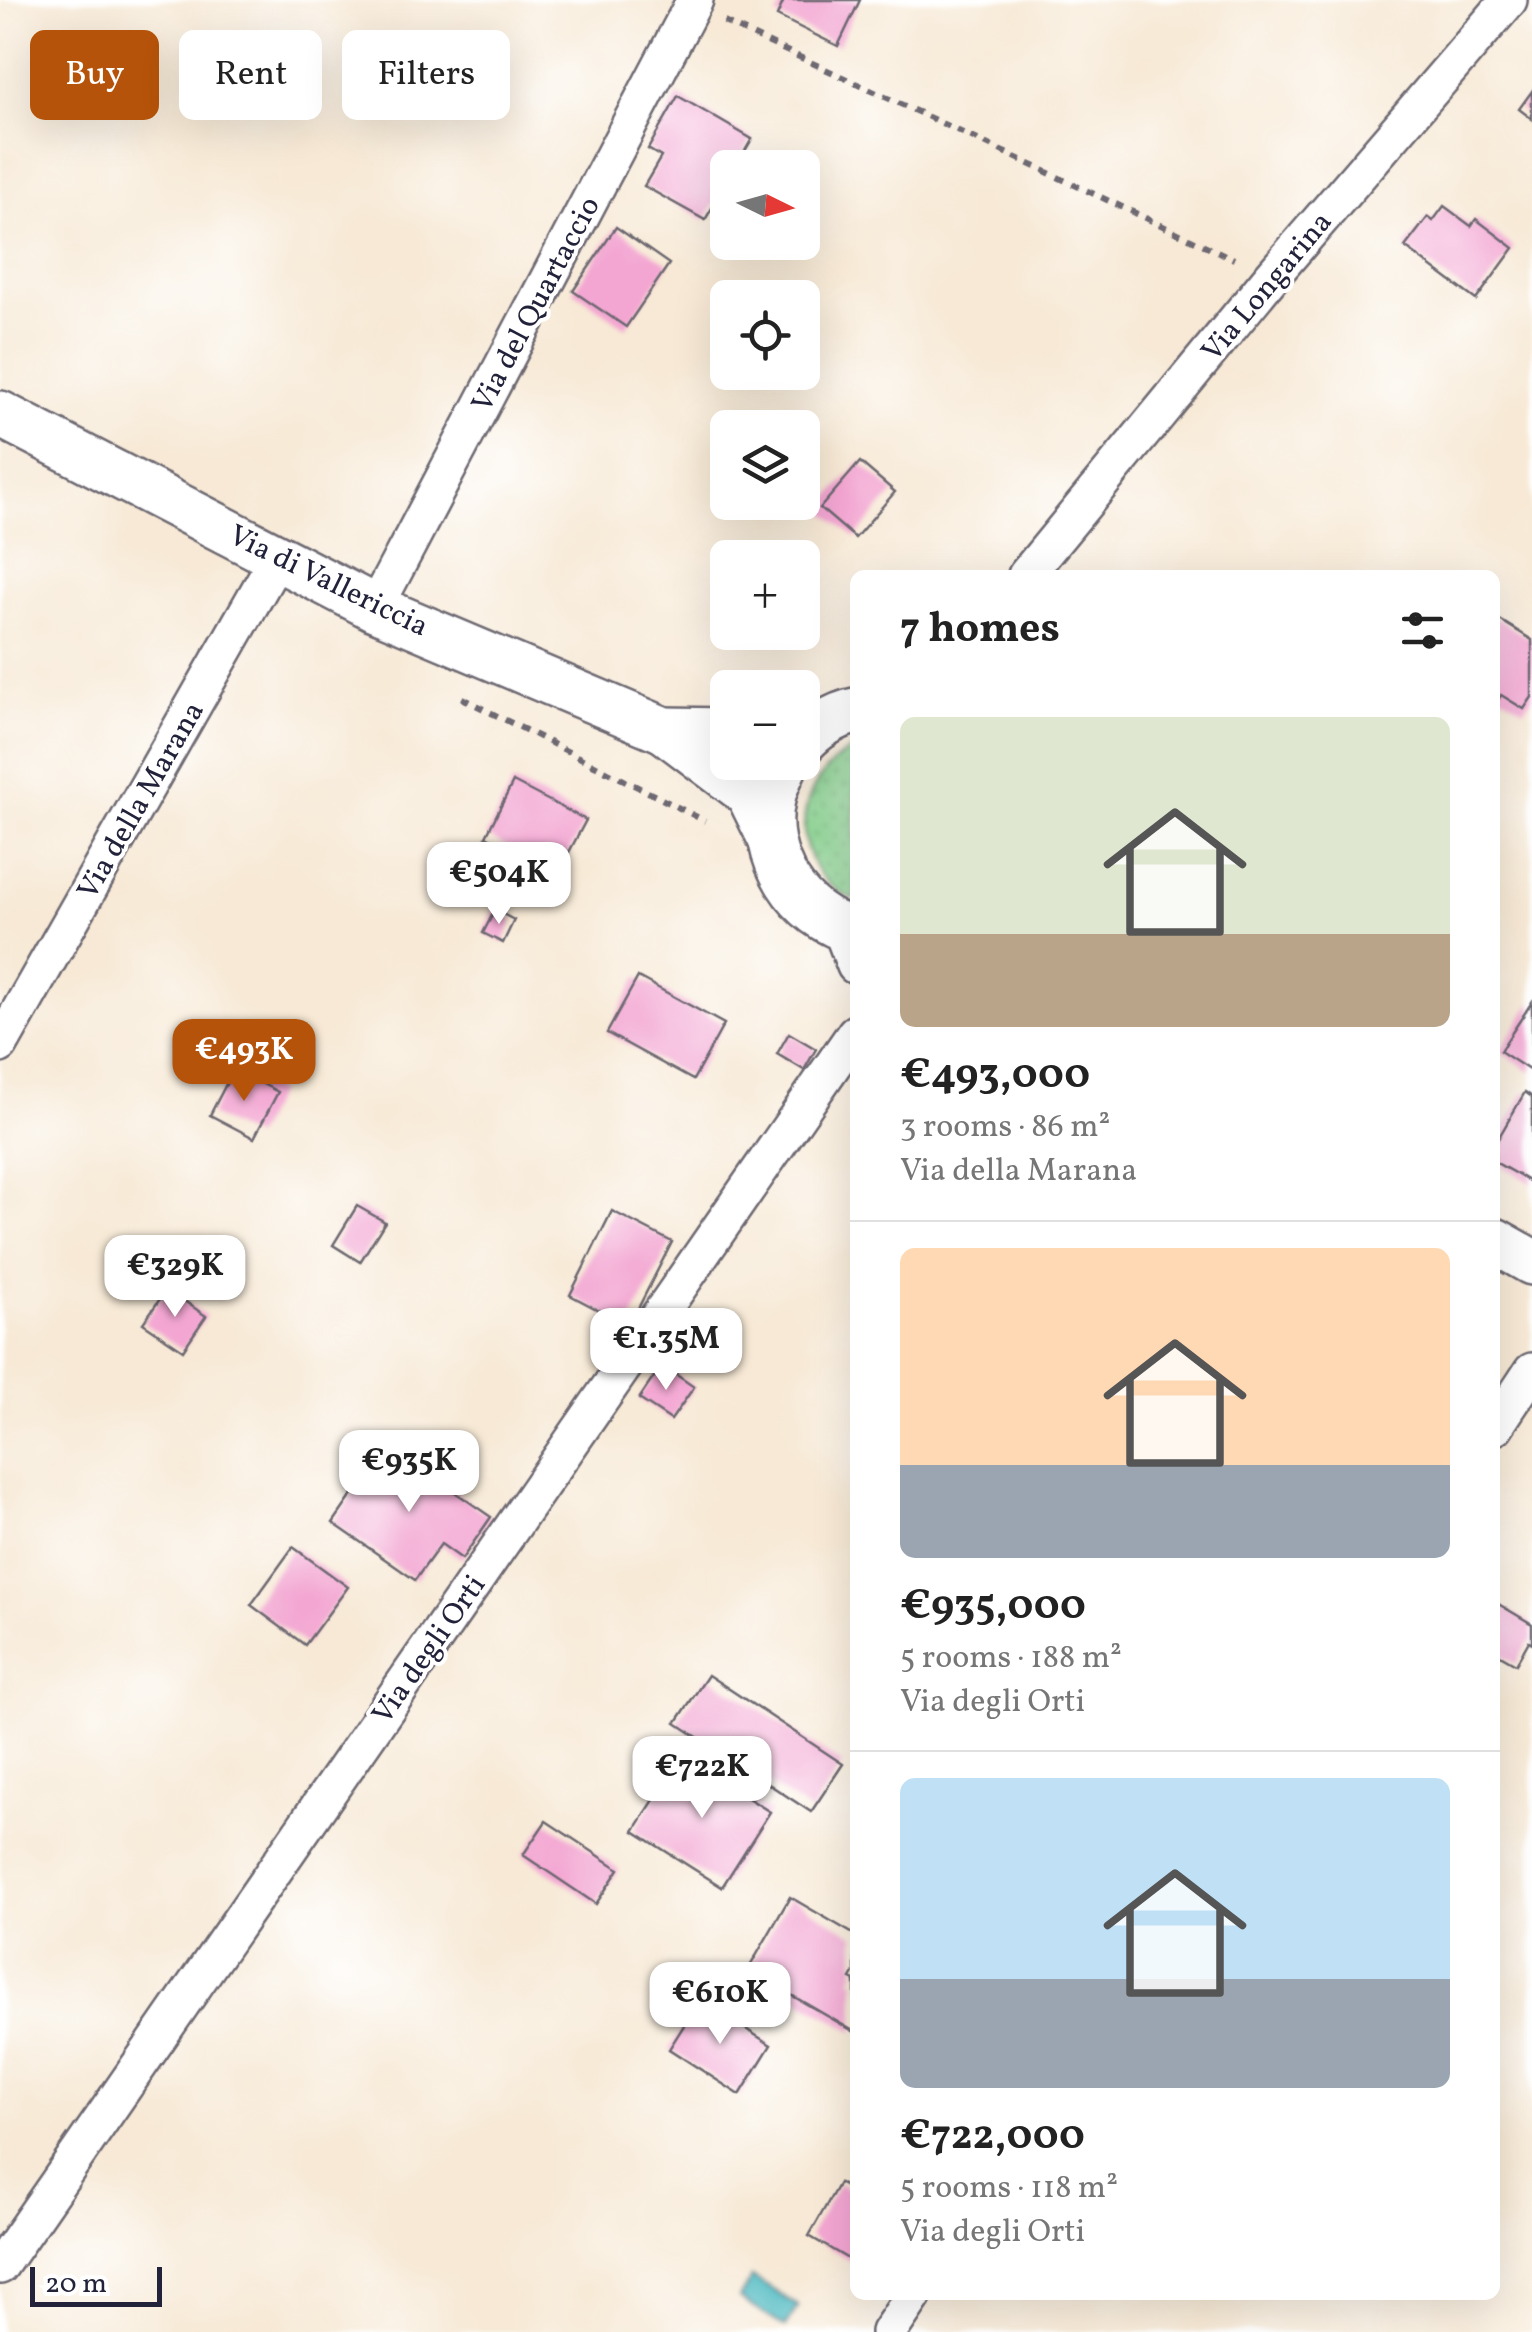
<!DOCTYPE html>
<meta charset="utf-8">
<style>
body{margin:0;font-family:Vollkorn,serif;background:#f2f2f2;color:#222;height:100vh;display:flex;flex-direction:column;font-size:38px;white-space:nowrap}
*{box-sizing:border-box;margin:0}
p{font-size:32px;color:#767676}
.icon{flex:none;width:55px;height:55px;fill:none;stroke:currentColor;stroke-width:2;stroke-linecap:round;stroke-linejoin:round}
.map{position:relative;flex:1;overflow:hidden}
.sheet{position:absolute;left:850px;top:570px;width:650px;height:1730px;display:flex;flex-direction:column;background:#fff;border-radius:15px;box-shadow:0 10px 40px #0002}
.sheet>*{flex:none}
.banner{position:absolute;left:30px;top:30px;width:670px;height:90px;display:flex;gap:20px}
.needle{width:65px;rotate:95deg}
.controls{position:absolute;left:710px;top:150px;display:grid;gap:20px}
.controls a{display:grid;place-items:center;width:110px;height:110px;border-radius:15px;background:#fff;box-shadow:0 10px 40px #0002;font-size:50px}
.scale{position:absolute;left:30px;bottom:25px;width:132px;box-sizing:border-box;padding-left:10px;border:5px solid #22223b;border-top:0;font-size:28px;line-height:35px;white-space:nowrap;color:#22223b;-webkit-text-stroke:8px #fff;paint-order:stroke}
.price{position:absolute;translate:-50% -85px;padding:0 22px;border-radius:20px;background:#fff;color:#222;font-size:32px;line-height:65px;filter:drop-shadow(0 2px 5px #0008)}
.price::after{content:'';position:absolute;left:50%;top:60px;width:30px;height:22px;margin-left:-15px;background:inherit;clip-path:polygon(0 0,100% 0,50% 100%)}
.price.current{background:#b45309;color:#fff}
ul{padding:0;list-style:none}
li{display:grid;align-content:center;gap:20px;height:530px;padding:0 50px}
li+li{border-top:2px solid #e0e0e0}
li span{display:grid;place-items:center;height:310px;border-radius:15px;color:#555}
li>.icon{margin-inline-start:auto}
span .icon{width:180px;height:180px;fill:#fffc;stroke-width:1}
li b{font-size:42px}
h2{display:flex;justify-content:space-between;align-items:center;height:120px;padding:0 50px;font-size:42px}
.tag{padding:0 35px;border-radius:15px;background:#fff;box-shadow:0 10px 40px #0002;font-size:35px;line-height:90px}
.tag.current{background:#b45309;color:#fff}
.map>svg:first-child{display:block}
</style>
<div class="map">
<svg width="1532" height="2332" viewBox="0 0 1532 2332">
<defs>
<pattern id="grass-dots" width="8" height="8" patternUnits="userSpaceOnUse" patternTransform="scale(2.5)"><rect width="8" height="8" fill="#83cd89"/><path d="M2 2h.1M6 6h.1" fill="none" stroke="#71b077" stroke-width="1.8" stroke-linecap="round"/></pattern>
</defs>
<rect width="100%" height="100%" fill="#fff"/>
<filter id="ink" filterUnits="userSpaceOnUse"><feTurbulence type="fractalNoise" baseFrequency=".01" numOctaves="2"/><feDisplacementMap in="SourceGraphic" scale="20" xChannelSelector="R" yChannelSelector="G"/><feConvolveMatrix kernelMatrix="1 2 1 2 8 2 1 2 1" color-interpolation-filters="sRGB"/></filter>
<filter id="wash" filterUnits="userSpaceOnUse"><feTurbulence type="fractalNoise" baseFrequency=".0048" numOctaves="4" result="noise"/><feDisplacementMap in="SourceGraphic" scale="40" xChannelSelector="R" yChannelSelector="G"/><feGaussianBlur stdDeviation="2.25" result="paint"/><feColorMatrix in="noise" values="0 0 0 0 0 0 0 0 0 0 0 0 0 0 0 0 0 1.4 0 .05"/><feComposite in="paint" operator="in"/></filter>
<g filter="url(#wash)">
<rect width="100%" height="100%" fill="#f7e9d5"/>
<path fill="url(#grass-dots)" stroke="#527862" stroke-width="2.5" d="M 855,748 L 855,900 C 784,870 790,780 855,748 Z"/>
<path fill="#49b8bf" stroke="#366d7d" stroke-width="2.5" d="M 752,2277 L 798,2306 L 785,2327 L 739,2298 Z"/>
<g id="blocks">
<g fill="#f3a6d2">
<path d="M 784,0 L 860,0 L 838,46 L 777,16 Z"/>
<path d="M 1532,91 L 1532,119 L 1519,109 Z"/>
<path d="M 678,96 L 752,139 L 735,168 L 728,168 L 728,181 L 705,220 L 644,186 L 661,157 L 648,149 Z"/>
<path d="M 1444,206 L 1471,226 L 1476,219 L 1514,248 L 1476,300 L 1405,247 L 1428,217 L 1433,221 Z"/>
<path d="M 616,227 L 669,264 L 626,327 L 573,291 Z"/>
<path d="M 860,462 L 895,492 L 855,538 L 820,508 Z"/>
<path d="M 1495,617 L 1532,640 L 1532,697 L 1524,709 L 1501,695 L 1495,705 Z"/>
<path d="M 513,782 L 586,820 L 558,873 L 486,836 Z"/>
<path d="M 495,910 L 514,920 L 503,943 L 483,933 Z"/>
<path d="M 638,977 L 724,1024 L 693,1080 L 607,1033 Z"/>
<path d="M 1532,1002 L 1532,1072 L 1500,1051 Z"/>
<path d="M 789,1033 L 816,1049 L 804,1070 L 777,1054 Z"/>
<path d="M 234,1069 L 278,1092 L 254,1138 L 210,1115 Z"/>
<path d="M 1525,1092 L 1532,1097 L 1532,1183 L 1495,1162 L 1495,1144 Z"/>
<path d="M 357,1206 L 385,1222 L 360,1262 L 333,1245 Z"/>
<path d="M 612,1211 L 672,1242 L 629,1326 L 570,1295 Z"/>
<path d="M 167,1289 L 206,1316 L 183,1350 L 143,1323 Z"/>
<path d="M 662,1365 L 694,1387 L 671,1420 L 639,1399 Z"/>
<path d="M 387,1445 L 491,1517 L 462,1559 L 441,1544 L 415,1580 L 333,1523 Z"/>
<path d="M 293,1547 L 348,1587 L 305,1645 L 251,1605 Z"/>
<path d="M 1495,1602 L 1532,1624 L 1532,1643 L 1529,1641 L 1516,1664 L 1495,1652 Z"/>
<path d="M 708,1675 L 843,1764 L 811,1812 L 676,1723 Z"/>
<path d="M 682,1756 L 770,1812 L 722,1887 L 634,1831 Z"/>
<path d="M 546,1821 L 619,1869 L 596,1904 L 523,1855 Z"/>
<path d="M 790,1897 L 855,1935 L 855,1972 L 851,1979 L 855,1981 L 855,2032 L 748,1970 Z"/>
<path d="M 700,2000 L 771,2045 L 740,2095 L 669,2049 Z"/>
<path d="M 839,2183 L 855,2193 L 855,2263 L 809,2236 Z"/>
</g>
</g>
</g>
<g filter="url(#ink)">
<use href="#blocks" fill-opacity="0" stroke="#6d6871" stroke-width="2.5"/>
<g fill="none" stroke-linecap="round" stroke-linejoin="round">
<g stroke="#6d6871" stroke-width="40">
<g id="minor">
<path d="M 1026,575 L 1272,276 L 1509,0"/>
<path d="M 375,608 L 695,0"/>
<path d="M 840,927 L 855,966"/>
<path d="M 0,1045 L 279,555"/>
<path d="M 1495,1427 L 1532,1371"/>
<path d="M 0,2266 L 855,1033"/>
<path d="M 889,2332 L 914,2295"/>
</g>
</g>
<g stroke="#6d6871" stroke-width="50">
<g id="tertiary">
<path d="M 0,414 L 375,608 L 664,730 L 749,794 L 771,839"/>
<path d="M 664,730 L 728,731"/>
<path d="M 802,743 C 815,728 836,715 855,711"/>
<path d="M 786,762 C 781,774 774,787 772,799 C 760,856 798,918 855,931"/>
<path d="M 1495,1241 L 1532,1262"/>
</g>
</g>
<g stroke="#6d6871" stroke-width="6" stroke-dasharray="8 8" stroke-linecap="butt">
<path d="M 724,22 L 1234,259"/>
<path d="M 462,698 L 705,821"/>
</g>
<use href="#minor" stroke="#fff" stroke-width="35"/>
<use href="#tertiary" stroke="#fff" stroke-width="45"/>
</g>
</g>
<g text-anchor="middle" stroke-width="8" stroke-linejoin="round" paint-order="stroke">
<g font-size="30" fill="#22223b" stroke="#fff">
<text transform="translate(1266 286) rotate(-50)" y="10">Via Longarina</text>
<text transform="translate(535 304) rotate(-62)" y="10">Via del Quartaccio</text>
<text transform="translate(329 580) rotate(26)" y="10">Via di Vallericcia</text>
<text transform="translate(140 800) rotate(-60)" y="10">Via della Marana</text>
<text transform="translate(428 1649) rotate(-55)" y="10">Via degli Orti</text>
</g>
</g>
</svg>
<div class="controls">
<a><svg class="needle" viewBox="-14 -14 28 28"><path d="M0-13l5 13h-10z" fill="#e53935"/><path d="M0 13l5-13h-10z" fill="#767676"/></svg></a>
<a><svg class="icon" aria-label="locate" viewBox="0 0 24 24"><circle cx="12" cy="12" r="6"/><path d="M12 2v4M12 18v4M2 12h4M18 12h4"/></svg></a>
<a><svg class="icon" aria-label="layers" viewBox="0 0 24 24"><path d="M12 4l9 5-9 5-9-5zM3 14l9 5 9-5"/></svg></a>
<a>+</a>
<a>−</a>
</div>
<div class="scale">20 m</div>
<b class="price" style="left:499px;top:927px">€504K</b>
<b class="price current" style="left:244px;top:1104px">€493K</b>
<b class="price" style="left:175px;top:1320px">€329K</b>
<b class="price" style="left:666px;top:1393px">€1.35M</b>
<b class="price" style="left:409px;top:1515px">€935K</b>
<b class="price" style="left:702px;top:1821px">€722K</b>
<b class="price" style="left:720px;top:2047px">€610K</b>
<div class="banner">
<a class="tag current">Buy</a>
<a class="tag">Rent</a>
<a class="tag">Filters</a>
</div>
<section class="sheet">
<h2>7 homes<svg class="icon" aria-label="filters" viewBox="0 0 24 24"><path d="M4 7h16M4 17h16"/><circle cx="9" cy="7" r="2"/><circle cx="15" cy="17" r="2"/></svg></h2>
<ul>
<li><span style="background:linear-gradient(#dfe7d0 70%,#b9a48a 0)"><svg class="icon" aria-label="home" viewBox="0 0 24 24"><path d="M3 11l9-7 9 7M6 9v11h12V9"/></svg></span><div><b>€493,000</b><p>3 rooms · 86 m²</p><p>Via della Marana</p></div></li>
<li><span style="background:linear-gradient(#ffd9b3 70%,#9aa5b1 0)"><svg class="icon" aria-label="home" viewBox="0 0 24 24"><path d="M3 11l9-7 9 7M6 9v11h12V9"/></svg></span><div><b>€935,000</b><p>5 rooms · 188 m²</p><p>Via degli Orti</p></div></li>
<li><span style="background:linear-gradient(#bfe0f5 65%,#9aa5b1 0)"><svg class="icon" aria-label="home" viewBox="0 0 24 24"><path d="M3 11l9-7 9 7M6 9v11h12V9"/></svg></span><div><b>€722,000</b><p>5 rooms · 118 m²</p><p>Via degli Orti</p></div></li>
</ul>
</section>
</div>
